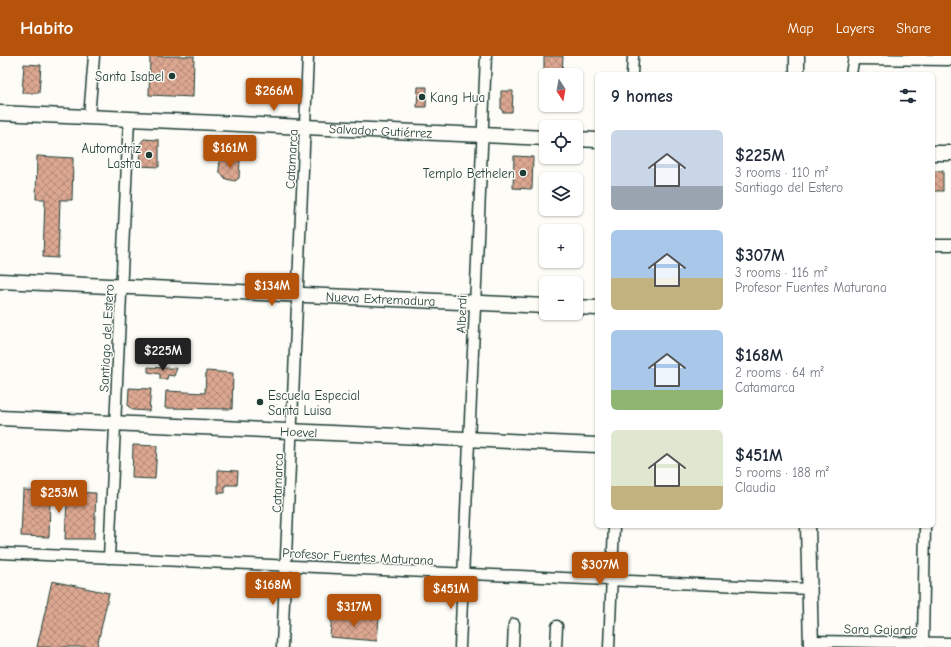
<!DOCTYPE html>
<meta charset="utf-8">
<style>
body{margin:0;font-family:"Comic Neue",sans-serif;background:#f6f6f7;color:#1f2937;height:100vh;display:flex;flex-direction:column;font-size:15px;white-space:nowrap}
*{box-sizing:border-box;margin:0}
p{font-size:13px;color:#747a83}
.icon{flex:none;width:22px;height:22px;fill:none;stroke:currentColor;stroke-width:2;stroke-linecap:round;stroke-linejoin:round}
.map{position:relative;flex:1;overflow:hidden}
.drawer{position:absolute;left:595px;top:16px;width:340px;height:456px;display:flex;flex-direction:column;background:#fff;border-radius:6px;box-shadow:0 1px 3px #0004}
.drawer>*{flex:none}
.needle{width:26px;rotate:169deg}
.buttons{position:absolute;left:539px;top:12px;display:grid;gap:8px}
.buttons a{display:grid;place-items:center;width:44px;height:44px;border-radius:6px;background:#fff;box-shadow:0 1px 3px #0004;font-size:20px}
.price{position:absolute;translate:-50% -34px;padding:0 9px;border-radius:4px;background:#b45309;color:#fff;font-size:13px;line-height:26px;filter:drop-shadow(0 1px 2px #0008)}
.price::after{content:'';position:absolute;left:50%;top:24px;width:12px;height:9px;margin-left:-6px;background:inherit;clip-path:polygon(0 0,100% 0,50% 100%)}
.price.selected{background:#222;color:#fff}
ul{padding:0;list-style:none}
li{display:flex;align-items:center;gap:12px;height:100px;padding:0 16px}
li span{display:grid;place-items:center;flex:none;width:112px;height:80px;border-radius:6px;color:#555}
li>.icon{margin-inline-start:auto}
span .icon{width:48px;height:48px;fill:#fffc;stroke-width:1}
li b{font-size:17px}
h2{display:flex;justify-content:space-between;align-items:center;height:48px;padding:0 16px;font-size:17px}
header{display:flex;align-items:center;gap:24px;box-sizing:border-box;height:56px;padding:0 20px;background:#b45309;color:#fff}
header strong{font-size:19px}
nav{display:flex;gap:22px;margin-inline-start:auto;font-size:14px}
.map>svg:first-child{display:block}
</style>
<header>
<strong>Habito</strong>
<nav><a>Map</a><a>Layers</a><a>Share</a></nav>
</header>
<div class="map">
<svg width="951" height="591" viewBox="0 0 951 591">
<defs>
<pattern id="building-cross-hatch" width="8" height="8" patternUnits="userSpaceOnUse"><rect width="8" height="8" fill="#dca791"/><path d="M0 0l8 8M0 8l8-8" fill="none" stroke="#b28977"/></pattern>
</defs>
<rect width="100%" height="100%" fill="#fdfcf7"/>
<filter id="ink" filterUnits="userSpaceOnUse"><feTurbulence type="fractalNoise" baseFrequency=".025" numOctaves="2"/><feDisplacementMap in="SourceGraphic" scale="8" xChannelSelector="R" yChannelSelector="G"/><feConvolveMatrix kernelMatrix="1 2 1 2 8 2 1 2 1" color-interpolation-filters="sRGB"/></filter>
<g filter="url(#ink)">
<g fill="url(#building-cross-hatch)" stroke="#1f3d34">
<path d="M 150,0 L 194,0 L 193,41 L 149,39 Z"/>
<path d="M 544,0 L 563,0 L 562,19 L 544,19 Z"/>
<path d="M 24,8 L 41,9 L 39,37 L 22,37 Z"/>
<path d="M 418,31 L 427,31 L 426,51 L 417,51 Z"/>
<path d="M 501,35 L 513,35 L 512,56 L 503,56 L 501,53 Z"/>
<path d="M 144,83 L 159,84 L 159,111 L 139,110 L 140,88 Z"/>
<path d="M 37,100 L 73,102 L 72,144 L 60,144 L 58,202 L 43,201 L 45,143 L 36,143 Z"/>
<path d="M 514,100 L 533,101 L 532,133 L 513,132 Z"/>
<path d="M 220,102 L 240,104 L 239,122 L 235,125 L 226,123 L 219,115 Z"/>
<rect x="933" y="115" width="10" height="20"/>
<path d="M 148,311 L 165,312 L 177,312 L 174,320 L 168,319 L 167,323 L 160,323 L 160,318 L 148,316 Z"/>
<path d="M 206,315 L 233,317 L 232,353 L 165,352 L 166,335 L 205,337 Z"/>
<path d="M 129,332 L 151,333 L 149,355 L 133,354 L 128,350 Z"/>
<path d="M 133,389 L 157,390 L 155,423 L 132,422 Z"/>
<path d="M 218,414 L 238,415 L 237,429 L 225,429 L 225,437 L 218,437 Z"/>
<path d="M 23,434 L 96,437 L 94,483 L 65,483 L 67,445 L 50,445 L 49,481 L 21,480 Z"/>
<path d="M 52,525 L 109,537 L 97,591 L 37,591 Z"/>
<path d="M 332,558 L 379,562 L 377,585 L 330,581 Z"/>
</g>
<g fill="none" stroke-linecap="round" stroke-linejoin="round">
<g stroke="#1f3d34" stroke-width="13">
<g id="street">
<path d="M 854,3 L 951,4"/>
<path d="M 632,18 L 633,0"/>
<path d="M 851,18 L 854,0"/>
<path d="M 89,61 L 94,0"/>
<path d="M 933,189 L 951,189"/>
<path d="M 0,497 L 810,533"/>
<path d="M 109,502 L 129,63"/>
<path d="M 811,585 L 951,587"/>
<path d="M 923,586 L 925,470"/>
<path d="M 282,591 L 308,0"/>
<path d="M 460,591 L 486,0"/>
<path d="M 513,591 L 514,568"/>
<path d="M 556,591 L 557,570"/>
<path d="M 609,591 L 614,470"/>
</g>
</g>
<g stroke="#1f3d34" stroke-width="17">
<g id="secondary">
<path d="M 797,0 L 797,18"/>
<path id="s1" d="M 0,57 L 546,82"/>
<path d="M 576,83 L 597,84"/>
<path d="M 933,97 L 951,97"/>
<path id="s2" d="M 0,225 L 546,250"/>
<path d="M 576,251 L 597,252"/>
<path id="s3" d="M 0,362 L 597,389"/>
<path d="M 808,470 L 811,591"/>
</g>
</g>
<use href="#street" stroke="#fdfcf7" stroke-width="10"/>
<use href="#secondary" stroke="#fdfcf7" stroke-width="14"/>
</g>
</g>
<g fill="#1f3d34" stroke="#fdfcf7" stroke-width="1.5">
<circle cx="172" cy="20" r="4"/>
<circle cx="422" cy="41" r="4"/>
<circle cx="149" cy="99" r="4"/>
<circle cx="523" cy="117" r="4"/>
<circle cx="260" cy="346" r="4"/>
</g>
<g text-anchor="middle" stroke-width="3" stroke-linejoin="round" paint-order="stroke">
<g font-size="13" fill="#1f3d34" stroke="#fdfcf7" text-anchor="end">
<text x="164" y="25">Santa Isabel</text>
<text x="430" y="46" text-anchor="start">Kang Hua</text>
<text x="141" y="97">Automotriz<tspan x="141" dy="15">Lastra</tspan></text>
<text x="515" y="122">Templo Bethelen</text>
<text x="268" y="344" text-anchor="start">Escuela Especial<tspan x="268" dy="15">Santa Luisa</tspan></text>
</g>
<g font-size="13" fill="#1f3d34" stroke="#fdfcf7">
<text dy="5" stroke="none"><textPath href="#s1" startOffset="381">Salvador Gutiérrez</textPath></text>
<text transform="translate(291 103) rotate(-87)" y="5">Catamarca</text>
<text dy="5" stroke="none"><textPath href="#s2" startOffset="381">Nueva Extremadura</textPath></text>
<text transform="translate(461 258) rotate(-88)" y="5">Alberdi</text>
<text transform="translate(106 282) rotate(-87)" y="5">Santiago del Estero</text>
<text dy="5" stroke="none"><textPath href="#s3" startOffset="299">Hoevel</textPath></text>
<text transform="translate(277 427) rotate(-88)" y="5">Catamarca</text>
<text transform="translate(358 500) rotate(3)" y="5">Profesor Fuentes Maturana</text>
<text transform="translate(881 573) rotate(1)" y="5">Sara Gajardo</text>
</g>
</g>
</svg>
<div class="buttons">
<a><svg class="needle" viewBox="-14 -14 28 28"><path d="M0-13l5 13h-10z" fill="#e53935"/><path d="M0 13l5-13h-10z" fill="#747a83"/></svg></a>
<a><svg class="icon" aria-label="locate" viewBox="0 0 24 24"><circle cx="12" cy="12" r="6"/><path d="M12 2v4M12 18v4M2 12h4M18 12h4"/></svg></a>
<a><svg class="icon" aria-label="layers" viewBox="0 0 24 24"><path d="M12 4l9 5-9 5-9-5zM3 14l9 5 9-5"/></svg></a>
<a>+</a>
<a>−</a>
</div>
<b class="price" style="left:274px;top:56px">$266M</b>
<b class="price" style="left:230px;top:113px">$161M</b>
<b class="price" style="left:272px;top:251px">$134M</b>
<b class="price selected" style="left:163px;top:316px">$225M</b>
<b class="price" style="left:59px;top:458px">$253M</b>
<b class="price" style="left:600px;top:530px">$307M</b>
<b class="price" style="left:273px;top:550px">$168M</b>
<b class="price" style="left:451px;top:554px">$451M</b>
<b class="price" style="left:354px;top:572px">$317M</b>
<section class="drawer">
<h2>9 homes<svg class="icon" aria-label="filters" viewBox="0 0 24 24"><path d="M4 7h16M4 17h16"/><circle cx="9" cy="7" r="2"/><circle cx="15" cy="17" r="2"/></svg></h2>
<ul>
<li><span style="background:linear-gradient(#c9d6e8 70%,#9aa5b1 0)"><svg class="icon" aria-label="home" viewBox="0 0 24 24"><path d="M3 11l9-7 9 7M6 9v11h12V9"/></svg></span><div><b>$225M</b><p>3 rooms · 110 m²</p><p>Santiago del Estero</p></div></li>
<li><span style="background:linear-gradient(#a9c7e8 60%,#c2b280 0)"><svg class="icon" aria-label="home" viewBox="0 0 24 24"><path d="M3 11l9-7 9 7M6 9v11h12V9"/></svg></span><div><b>$307M</b><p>3 rooms · 116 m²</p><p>Profesor Fuentes Maturana</p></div></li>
<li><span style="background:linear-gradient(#a9c7e8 75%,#8fb573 0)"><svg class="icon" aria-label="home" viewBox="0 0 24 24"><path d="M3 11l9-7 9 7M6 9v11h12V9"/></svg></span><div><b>$168M</b><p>2 rooms · 64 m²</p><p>Catamarca</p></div></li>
<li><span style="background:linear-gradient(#dfe7d0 70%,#c2b280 0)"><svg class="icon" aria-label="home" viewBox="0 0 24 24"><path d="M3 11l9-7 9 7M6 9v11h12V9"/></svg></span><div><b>$451M</b><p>5 rooms · 188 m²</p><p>Claudia</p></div></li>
</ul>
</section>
</div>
